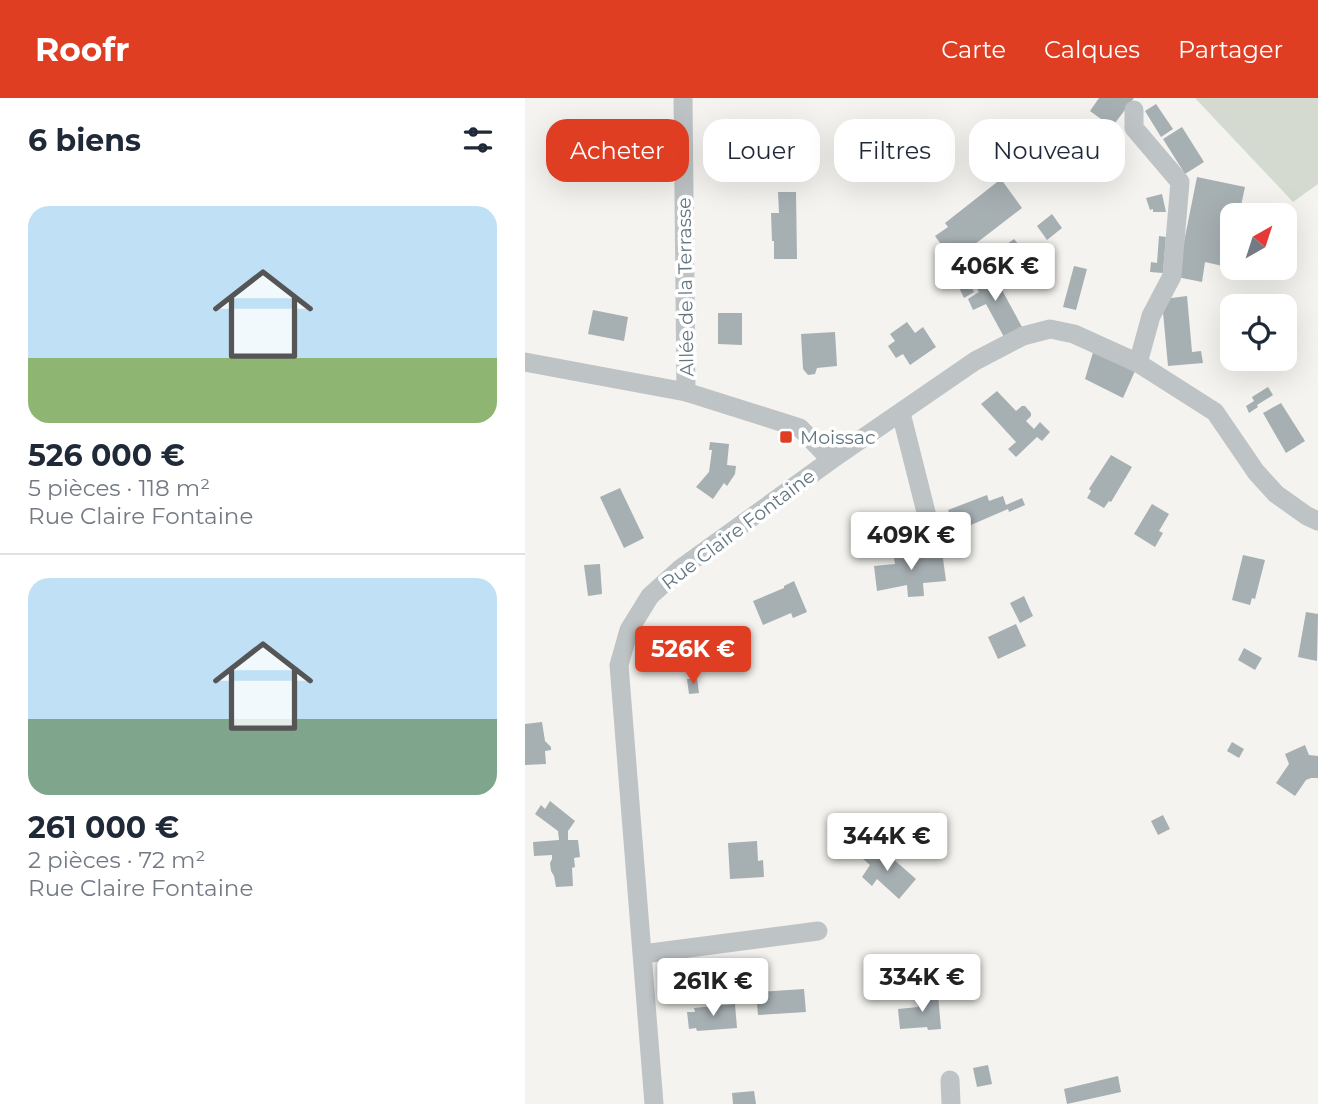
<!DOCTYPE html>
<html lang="fr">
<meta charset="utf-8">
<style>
body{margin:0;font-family:Montserrat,sans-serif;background:#f6f6f7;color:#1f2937;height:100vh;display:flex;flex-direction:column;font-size:26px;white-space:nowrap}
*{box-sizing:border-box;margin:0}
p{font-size:23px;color:#747a83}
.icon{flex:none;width:38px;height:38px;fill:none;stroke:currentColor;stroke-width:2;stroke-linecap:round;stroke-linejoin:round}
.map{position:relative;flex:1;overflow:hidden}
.side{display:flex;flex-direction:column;background:#fff;width:525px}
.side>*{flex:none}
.banner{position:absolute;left:21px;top:21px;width:665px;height:63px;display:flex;gap:14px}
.needle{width:46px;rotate:39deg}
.fabs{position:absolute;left:695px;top:105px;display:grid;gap:14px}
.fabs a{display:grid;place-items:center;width:77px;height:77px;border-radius:14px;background:#fff;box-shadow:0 7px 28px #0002;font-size:35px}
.price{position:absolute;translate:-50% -60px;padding:0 16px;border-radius:7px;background:#fff;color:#222;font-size:23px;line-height:46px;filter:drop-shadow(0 2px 4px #0008)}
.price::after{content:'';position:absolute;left:50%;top:42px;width:21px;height:16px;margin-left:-10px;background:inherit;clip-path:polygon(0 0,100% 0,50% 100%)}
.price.selected{background:#e03e23;color:#fff}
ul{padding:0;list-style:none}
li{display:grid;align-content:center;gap:14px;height:371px;padding:0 28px}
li+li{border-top:2px solid #e0e1e3}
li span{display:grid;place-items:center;height:217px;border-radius:21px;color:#555}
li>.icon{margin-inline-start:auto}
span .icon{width:126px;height:126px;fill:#fffc;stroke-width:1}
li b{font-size:30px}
h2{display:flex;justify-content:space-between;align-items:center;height:84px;padding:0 28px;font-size:30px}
.tag{padding:0 24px;border-radius:21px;background:#fff;box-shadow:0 7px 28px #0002;font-size:24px;line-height:63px}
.tag.selected{background:#e03e23;color:#fff}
header{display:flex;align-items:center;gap:42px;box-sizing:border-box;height:98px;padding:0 35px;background:#e03e23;color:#fff}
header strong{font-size:33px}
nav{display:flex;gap:38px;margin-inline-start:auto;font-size:24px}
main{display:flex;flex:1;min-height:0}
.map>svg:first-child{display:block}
</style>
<header>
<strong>Roofr</strong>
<nav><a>Carte</a><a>Calques</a><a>Partager</a></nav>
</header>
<main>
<section class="side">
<h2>6 biens<svg class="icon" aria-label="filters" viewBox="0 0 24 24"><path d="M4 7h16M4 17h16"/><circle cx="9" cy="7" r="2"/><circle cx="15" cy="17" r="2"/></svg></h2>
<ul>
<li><span style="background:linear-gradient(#bfe0f5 70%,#8fb573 0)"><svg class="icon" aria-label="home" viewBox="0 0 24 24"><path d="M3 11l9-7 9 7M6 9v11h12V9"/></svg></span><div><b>526 000 €</b><p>5 pièces · 118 m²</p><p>Rue Claire Fontaine</p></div></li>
<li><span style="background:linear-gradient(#bfe0f5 65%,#7fa58c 0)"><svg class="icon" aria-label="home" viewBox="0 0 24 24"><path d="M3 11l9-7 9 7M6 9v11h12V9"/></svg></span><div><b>261 000 €</b><p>2 pièces · 72 m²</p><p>Rue Claire Fontaine</p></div></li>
</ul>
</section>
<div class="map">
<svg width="793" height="1006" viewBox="0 0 793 1006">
<rect width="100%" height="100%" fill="#f4f3ef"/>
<path fill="#d5dad0" d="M 670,0 L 793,0 L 793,86 L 768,104 Z"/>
<g fill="#a6afb2">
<path d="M 574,0 L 609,0 L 587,29 L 565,13 Z"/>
<path d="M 631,6 L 648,31 L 636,39 L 620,13 Z"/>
<path d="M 212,27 L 244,27 L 244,68 L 225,68 L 225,46 L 212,46 Z"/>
<path d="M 657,29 L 679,64 L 660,76 L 638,41 Z"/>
<path d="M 529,54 L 538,65 L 519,81 L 510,70 Z"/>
<path d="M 672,79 L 720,89 L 714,117 L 707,117 L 707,147 L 702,169 L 680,164 L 677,184 L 652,179 Z"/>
<path d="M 476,81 L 497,110 L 441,153 L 437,167 L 423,168 L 416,154 L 420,152 L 410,138 L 423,129 L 420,125 Z"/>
<path d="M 253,94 L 271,94 L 272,161 L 249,161 L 249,143 L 247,143 L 246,115 L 254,115 Z"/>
<path d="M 637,96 L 641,114 L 628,114 L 628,111 L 625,112 L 621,100 Z"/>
<path d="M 527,116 L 537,130 L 522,142 L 512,128 Z"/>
<path d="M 634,138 L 641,139 L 638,175 L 625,174 L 626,164 L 632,165 Z"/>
<path d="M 489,141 L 495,148 L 481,159 L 475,151 Z"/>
<path d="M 549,168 L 562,171 L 551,212 L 538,209 Z"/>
<path d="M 436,170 L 449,194 L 439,200 L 427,175 Z"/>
<path d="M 468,171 L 473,181 L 471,181 L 497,229 L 479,239 L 461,206 L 448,212 L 443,201 L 454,194 L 449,184 L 458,179 L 457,177 Z"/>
<path d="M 662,198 L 667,254 L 676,253 L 678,265 L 643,268 L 638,214 L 639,201 Z"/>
<path d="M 68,212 L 103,219 L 99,243 L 63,236 Z"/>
<path d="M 193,215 L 217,215 L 217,247 L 193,246 Z"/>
<path d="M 382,224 L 390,235 L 398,229 L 411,249 L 385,267 L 378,256 L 371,260 L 363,248 L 370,243 L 365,236 Z"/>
<path d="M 310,234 L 312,268 L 292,270 L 290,276 L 283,277 L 278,271 L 276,236 Z"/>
<path d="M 569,251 L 610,273 L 598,300 L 560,281 Z"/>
<path d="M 743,289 L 748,297 L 732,307 L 733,309 L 724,315 L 721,308 L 729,303 L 727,299 Z"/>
<path d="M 472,293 L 491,313 L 497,308 L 500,308 L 506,315 L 506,318 L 501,323 L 509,331 L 515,324 L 525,334 L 517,343 L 512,339 L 491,359 L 483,351 L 491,344 L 456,306 Z"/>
<path d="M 756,305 L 780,343 L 761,355 L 738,315 Z"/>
<path d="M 185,344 L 204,346 L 202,367 L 211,368 L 210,376 L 202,388 L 199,385 L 188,401 L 171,389 L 184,374 L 187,352 L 184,352 Z"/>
<path d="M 586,357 L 607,369 L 586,404 L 584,403 L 579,410 L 562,400 L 566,393 L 564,391 Z"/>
<path d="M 95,390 L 119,440 L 99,450 L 75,399 Z"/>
<path d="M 462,397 L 464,403 L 478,398 L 481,407 L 497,400 L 500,407 L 484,414 L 483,411 L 432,433 L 423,412 Z"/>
<path d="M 627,406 L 644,416 L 634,433 L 638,435 L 630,449 L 609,436 Z"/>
<path d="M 376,447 L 378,457 L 393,455 L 395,457 L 399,457 L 401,454 L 417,453 L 421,483 L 398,485 L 399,498 L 383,499 L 382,487 L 352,493 L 349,468 L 370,466 L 367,448 Z"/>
<path d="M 718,457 L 740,462 L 730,501 L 727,500 L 725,507 L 707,502 Z"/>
<path d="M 75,466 L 77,496 L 63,498 L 59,467 Z"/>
<path d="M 269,483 L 282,514 L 268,520 L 266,515 L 238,527 L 228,503 L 259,490 L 259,488 Z"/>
<path d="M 499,498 L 508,518 L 495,525 L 485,505 Z"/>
<path d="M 781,514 L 793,516 L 792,563 L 773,559 Z"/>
<path d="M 491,526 L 501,548 L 473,561 L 463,539 Z"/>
<path d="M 719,550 L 737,560 L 730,572 L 713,562 Z"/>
<path d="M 172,580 L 174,595 L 164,596 L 162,581 Z"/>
<path d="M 17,624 L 20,643 L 26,649 L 26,652 L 20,653 L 21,666 L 0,667 L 0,626 Z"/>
<path d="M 707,644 L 719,651 L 714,660 L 702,653 Z"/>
<path d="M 780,647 L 784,657 L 793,658 L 793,680 L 786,680 L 781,682 L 770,698 L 751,685 L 764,666 L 760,656 Z"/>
<path d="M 25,703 L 50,723 L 43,733 L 43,742 L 53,742 L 55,759 L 49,760 L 50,769 L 47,770 L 48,788 L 31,789 L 29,778 L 26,773 L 25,765 L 27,761 L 27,757 L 9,758 L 8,744 L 34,742 L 33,733 L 10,716 L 16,707 L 20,711 Z"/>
<path d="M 638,717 L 645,731 L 633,737 L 626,723 Z"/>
<path d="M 232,743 L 233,763 L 238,762 L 239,779 L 205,781 L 203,745 Z"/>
<path d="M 348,748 L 356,755 L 359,755 L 360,754 L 391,781 L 374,801 L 352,781 L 347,788 L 337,779 L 345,767 L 337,760 Z"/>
<path d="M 279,891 L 281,914 L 233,917 L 231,894 Z"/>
<path d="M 413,896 L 416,931 L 403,932 L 402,929 L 375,931 L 373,911 L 393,909 L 392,898 Z"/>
<path d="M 210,906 L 212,930 L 172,933 L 171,930 L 164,931 L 162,914 L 170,914 L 169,910 Z"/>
<path d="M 463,967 L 467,986 L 452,989 L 448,970 Z"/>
<path d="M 593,978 L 596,994 L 542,1006 L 539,991 Z"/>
<path d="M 229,993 L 231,1006 L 208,1006 L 207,995 Z"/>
</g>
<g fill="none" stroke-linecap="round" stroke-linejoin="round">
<g stroke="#bec3c5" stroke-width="19">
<path d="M 158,0 L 161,294"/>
<path d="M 609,12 L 609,30 L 655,84 L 647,178 L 626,218 L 613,265"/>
<path d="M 0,264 L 161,294 L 275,330 L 306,362"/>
<path d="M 376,315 L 408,442"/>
<path d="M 118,856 L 293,833"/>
<path d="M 425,982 L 426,1006"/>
<path d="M 129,1006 L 94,567 L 104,532 L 125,498 L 155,471 L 306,362 L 450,263 L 498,238 L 525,231 L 549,236 L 613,265 L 690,314 L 731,374 L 751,396 L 782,418 L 793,423"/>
</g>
</g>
<rect fill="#e03e23" stroke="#fff" stroke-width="2.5" x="254" y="332" width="14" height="14" rx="3.5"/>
<g text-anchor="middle" stroke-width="7" stroke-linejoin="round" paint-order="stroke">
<g font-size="19" fill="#637680" stroke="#fff">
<text transform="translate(160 189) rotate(-91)" y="7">Allée de la Terrasse</text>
<text transform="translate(213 431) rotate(-37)" y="7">Rue Claire Fontaine</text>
</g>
<g font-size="19" fill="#637680" stroke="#fff" text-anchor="start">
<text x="275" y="346">Moissac</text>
</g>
</g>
</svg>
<div class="fabs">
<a><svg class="needle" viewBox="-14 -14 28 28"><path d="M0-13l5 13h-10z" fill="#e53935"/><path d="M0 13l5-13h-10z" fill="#747a83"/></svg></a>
<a><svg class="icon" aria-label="locate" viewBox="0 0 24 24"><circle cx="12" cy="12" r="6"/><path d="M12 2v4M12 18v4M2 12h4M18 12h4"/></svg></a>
</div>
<b class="price" style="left:470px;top:205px">406K €</b>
<b class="price" style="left:386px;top:474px">409K €</b>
<b class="price selected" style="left:168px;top:588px">526K €</b>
<b class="price" style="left:362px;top:775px">344K €</b>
<b class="price" style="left:397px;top:916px">334K €</b>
<b class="price" style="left:188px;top:920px">261K €</b>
<div class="banner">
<a class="tag selected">Acheter</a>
<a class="tag">Louer</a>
<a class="tag">Filtres</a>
<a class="tag">Nouveau</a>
</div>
</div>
</main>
